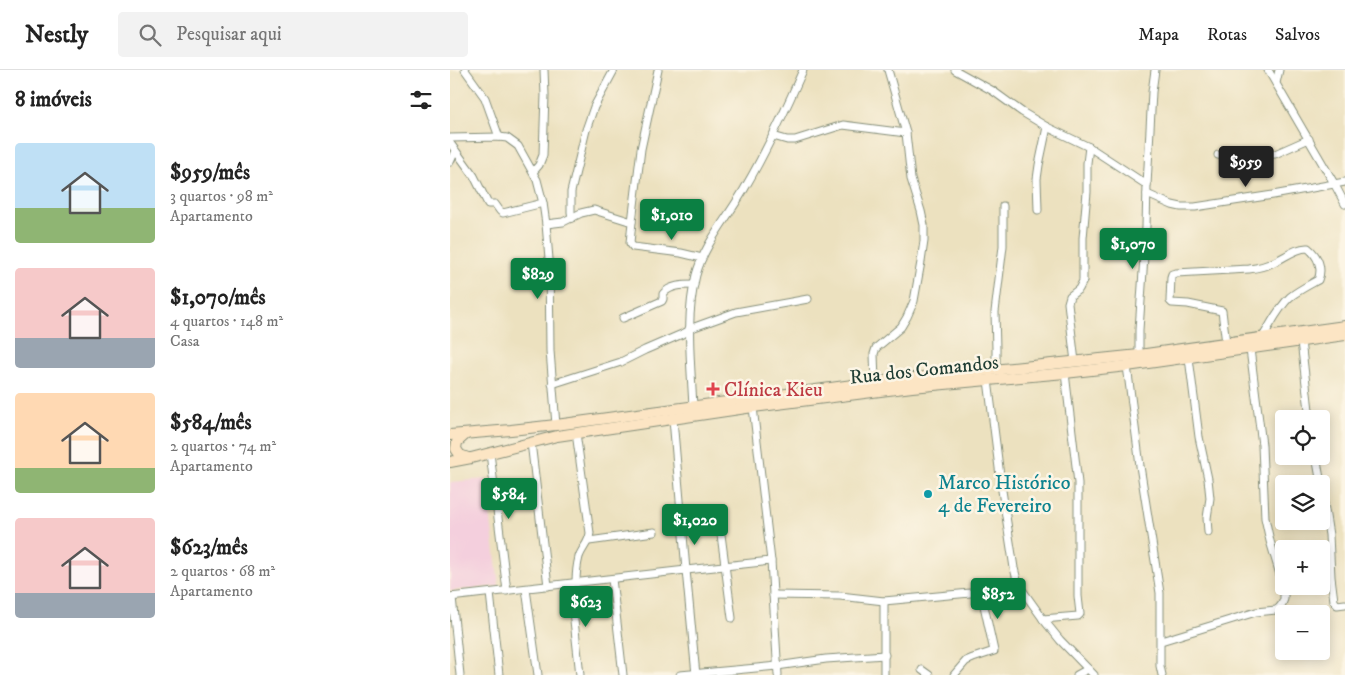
<!DOCTYPE html>
<html lang="pt">
<meta charset="utf-8">
<style>
body{margin:0;font-family:"IM FELL DW Pica",serif;background:#f2f2f2;color:#222;height:100vh;display:flex;flex-direction:column;font-size:19px;white-space:nowrap}
*{box-sizing:border-box;margin:0}
p{font-size:16px;color:#767676}
.icon{flex:none;width:28px;height:28px;fill:none;stroke:currentColor;stroke-width:2;stroke-linecap:round;stroke-linejoin:round}
.map{position:relative;flex:1;overflow:hidden}
.details{display:flex;flex-direction:column;background:#fff;width:450px}
.details>*{flex:none}
.controls{position:absolute;left:825px;top:340px;display:grid;gap:10px}
.controls a{display:grid;place-items:center;width:55px;height:55px;border-radius:5px;background:#fff;box-shadow:0 2px 12px #0003;font-size:25px}
.price{position:absolute;translate:-50% -42px;padding:0 11px;border-radius:5px;background:#0b8043;color:#fff;font-size:16px;line-height:32px;filter:drop-shadow(0 1px 2px #0008)}
.price::after{content:'';position:absolute;left:50%;top:30px;width:15px;height:11px;margin-left:-8px;background:inherit;clip-path:polygon(0 0,100% 0,50% 100%)}
.price.current{background:#222;color:#fff}
ul{padding:0;list-style:none}
li{display:flex;align-items:center;gap:15px;height:125px;padding:0 15px}
li span{display:grid;place-items:center;flex:none;width:140px;height:100px;border-radius:5px;color:#555}
li>.icon{margin-inline-start:auto}
span .icon{width:60px;height:60px;fill:#fffc;stroke-width:1}
li b{font-size:21px}
h2{display:flex;justify-content:space-between;align-items:center;height:60px;padding:0 15px;font-size:21px}
header{display:flex;align-items:center;gap:30px;box-sizing:border-box;height:70px;padding:0 25px;background:#fff;border-bottom:1px solid #e0e0e0}
header strong{font-size:24px}
nav{display:flex;gap:28px;margin-inline-start:auto;font-size:18px}
.search{width:350px;height:45px;background:#f2f2f2;display:flex;align-items:center;gap:12px;box-sizing:border-box;padding:0 18px;border-radius:5px;color:#767676;font-size:19px}
main{display:flex;flex:1;min-height:0}
.map>svg:first-child{display:block}
</style>
<header>
<strong>Nestly</strong>
<div class="search"><svg class="icon" aria-label="search" viewBox="0 0 24 24"><circle cx="10" cy="10" r="6"/><path d="M15 15l6 6"/></svg>Pesquisar aqui</div>
<nav><a>Mapa</a><a>Rotas</a><a>Salvos</a></nav>
</header>
<main>
<section class="details">
<h2>8 imóveis<svg class="icon" aria-label="filters" viewBox="0 0 24 24"><path d="M4 7h16M4 17h16"/><circle cx="9" cy="7" r="2"/><circle cx="15" cy="17" r="2"/></svg></h2>
<ul>
<li><span style="background:linear-gradient(#bfe0f5 65%,#8fb573 0)"><svg class="icon" aria-label="home" viewBox="0 0 24 24"><path d="M3 11l9-7 9 7M6 9v11h12V9"/></svg></span><div><b>$959/mês</b><p>3 quartos · 98 m²</p><p>Apartamento</p></div></li>
<li><span style="background:linear-gradient(#f6c9c9 70%,#9aa5b1 0)"><svg class="icon" aria-label="home" viewBox="0 0 24 24"><path d="M3 11l9-7 9 7M6 9v11h12V9"/></svg></span><div><b>$1,070/mês</b><p>4 quartos · 148 m²</p><p>Casa</p></div></li>
<li><span style="background:linear-gradient(#ffd9b3 75%,#8fb573 0)"><svg class="icon" aria-label="home" viewBox="0 0 24 24"><path d="M3 11l9-7 9 7M6 9v11h12V9"/></svg></span><div><b>$584/mês</b><p>2 quartos · 74 m²</p><p>Apartamento</p></div></li>
<li><span style="background:linear-gradient(#f6c9c9 75%,#9aa5b1 0)"><svg class="icon" aria-label="home" viewBox="0 0 24 24"><path d="M3 11l9-7 9 7M6 9v11h12V9"/></svg></span><div><b>$623/mês</b><p>2 quartos · 68 m²</p><p>Apartamento</p></div></li>
</ul>
</section>
<div class="map">
<svg width="895" height="605" viewBox="0 0 895 605">
<rect width="100%" height="100%" fill="#fcf5e5"/>
<filter id="ink" filterUnits="userSpaceOnUse"><feTurbulence type="fractalNoise" baseFrequency=".02" numOctaves="2"/><feDisplacementMap in="SourceGraphic" scale="10" xChannelSelector="R" yChannelSelector="G"/><feConvolveMatrix kernelMatrix="1 2 1 2 8 2 1 2 1" color-interpolation-filters="sRGB"/></filter>
<filter id="wash" filterUnits="userSpaceOnUse"><feTurbulence type="fractalNoise" baseFrequency=".0096" numOctaves="4" result="noise"/><feDisplacementMap in="SourceGraphic" scale="20" xChannelSelector="R" yChannelSelector="G"/><feGaussianBlur stdDeviation="1.12" result="paint"/><feColorMatrix in="noise" values="0 0 0 0 0 0 0 0 0 0 0 0 0 0 0 0 0 1.4 0 .05"/><feComposite in="paint" operator="in"/></filter>
<g filter="url(#wash)">
<rect width="100%" height="100%" fill="#ece1bf"/>
<path fill="#f4cfdd" d="M 36,409 L 49,516 L 0,521 L 0,412 Z"/>
</g>
<g filter="url(#ink)">
<g fill="none" stroke-linecap="round" stroke-linejoin="round">
<g stroke="#868f7a" stroke-width="9">
<g id="street">
<path d="M 15,0 L 35,28 L 49,67"/>
<path d="M 208,0 L 191,79 L 182,152 L 180,173 L 183,177 L 231,183 L 252,188"/>
<path d="M 505,0 L 543,21 L 572,42 L 597,57 L 639,77 L 697,115"/>
<path d="M 818,0 L 885,115 L 895,134"/>
<path d="M 826,13 L 829,0"/>
<path d="M 323,66 L 337,70 L 345,70 L 393,55 L 456,63"/>
<path d="M 0,68 L 49,67 L 57,68 L 68,76 L 87,110 L 93,133 L 96,154 L 99,189 L 100,281 L 106,355"/>
<path d="M 0,73 L 24,106 L 38,134 L 45,134 L 50,141 L 53,143 L 93,133"/>
<path d="M 768,85 L 781,87 L 825,84 L 859,69"/>
<path d="M 0,92 L 5,81"/>
<path d="M 83,102 L 89,95 L 93,85 L 95,25 L 94,0"/>
<path d="M 697,124 L 722,135 L 731,137 L 745,137 L 823,125 L 895,112"/>
<path d="M 588,140 L 587,109 L 589,95 L 597,57"/>
<path d="M 122,148 L 121,142 L 121,122 L 136,60 L 144,37 L 164,0"/>
<path d="M 96,154 L 113,152 L 131,143 L 144,140 L 182,152"/>
<path d="M 173,248 L 212,231 L 213,229 L 213,224 C 220,215 233,215 244,215"/>
<path d="M 239,259 L 286,242 L 358,229"/>
<path d="M 851,271 L 860,349"/>
<path d="M 776,273 L 772,241 L 738,234 L 722,233 L 720,231 L 721,207 L 722,204 L 726,203 L 799,199 C 808,198 816,196 824,192 C 834,188 847,177 858,178 C 868,186 873,198 868,210 C 859,215 849,220 840,227 C 828,238 821,254 812,268"/>
<path d="M 689,285 L 689,260 L 696,157 L 697,115 L 702,22 L 705,0"/>
<path d="M 739,288 L 749,367 L 758,409 L 760,428 L 757,448 L 758,462"/>
<path d="M 625,292 L 618,233 L 620,226 L 629,219 L 633,211 L 633,168 L 637,122 L 637,93 L 639,77"/>
<path d="M 677,296 L 690,396 L 710,523 L 710,596 L 712,605"/>
<path d="M 546,299 L 546,279 L 545,242 L 553,176 L 553,136"/>
<path d="M 538,310 L 551,414 L 564,498 L 568,514 L 593,549 L 610,570 L 644,605"/>
<path d="M 425,312 L 424,284 L 426,278 L 451,257 L 457,247 L 464,231 L 471,192 L 474,171 L 474,155 L 471,141 L 461,109 L 456,63 L 438,0"/>
<path d="M 102,314 L 171,292 L 195,280 L 239,261"/>
<path d="M 243,337 C 241,294 235,247 246,205 C 255,172 280,145 296,116 C 318,78 336,39 353,0"/>
<path d="M 303,337 L 321,491 L 328,605"/>
<path d="M 223,349 L 236,500 L 246,605"/>
<path d="M 81,372 L 98,516"/>
<path d="M 40,383 L 57,521"/>
<path d="M 866,386 L 871,414"/>
<path d="M 871,415 L 879,465 L 881,507 L 884,531 L 887,535 L 895,534"/>
<path d="M 268,442 L 282,548"/>
<path d="M 139,471 L 204,462"/>
<path d="M 162,509 L 173,605"/>
<path d="M 126,513 C 126,504 127,495 129,487 C 132,478 139,473 140,463 L 126,363"/>
<path d="M 120,514 L 130,605"/>
<path d="M 76,519 L 88,605"/>
<path d="M 40,523 L 49,605"/>
<path d="M 323,525 L 390,526 L 434,531 L 531,522 L 568,514"/>
<path d="M 0,527 L 236,500 L 321,491"/>
<path d="M 2,527 L 10,605"/>
<path d="M 434,531 L 434,605"/>
<path d="M 593,549 L 628,546 L 630,544 L 628,526 L 628,413 L 615,303"/>
<path d="M 711,571 L 806,542 L 826,540 L 829,538 L 832,534 L 834,529 L 834,518 L 820,471 L 815,448 L 812,375 L 800,279"/>
<path d="M 472,600 L 479,605"/>
<path d="M 230,605 L 327,596 L 376,589 L 435,585"/>
<path d="M 504,605 L 516,591 L 523,588 L 544,581 L 531,522"/>
<path d="M 627,605 L 638,599"/>
</g>
</g>
<g stroke="#868f7a" stroke-width="12">
<g id="secondary">
<path d="M 16,364 L 7,372 L 6,379 L 10,385 L 18,388"/>
<path d="M 0,365 L 61,360 L 106,355 L 425,312 L 689,285 L 895,256"/>
<path d="M 0,392 L 21,388 L 107,366 L 303,337 L 462,317 L 615,303 L 677,296 L 895,265"/>
</g>
</g>
<use href="#street" stroke="#fff" stroke-width="7"/>
<use href="#secondary" stroke="#fce5c4" stroke-width="10"/>
</g>
</g>
<path fill="#e0444e" stroke="#fcf5e5" stroke-width="2" d="M260.5 311.5h5v5h5v5h-5v5h-5v-5h-5v-5h5z"/>
<circle fill="#0f9aa8" stroke="#fcf5e5" stroke-width="2" cx="478" cy="424" r="5"/>
<g text-anchor="middle" stroke-width="5" stroke-linejoin="round" paint-order="stroke">
<g font-size="20" fill="#1f3d34" stroke="#fcf5e5">
<text transform="translate(474 299) rotate(-6)" y="7">Rua dos Comandos</text>
</g>
<g font-size="20" fill="#be3a42" stroke="#fcf5e5" text-anchor="start">
<text x="274" y="326">Clínica Kieu</text>
</g>
<g font-size="20" fill="#0d838f" stroke="#fcf5e5" text-anchor="start">
<text x="488" y="419">Marco Histórico<tspan x="488" dy="23">4 de Fevereiro</tspan></text>
</g>
</g>
</svg>
<div class="controls">
<a><svg class="icon" aria-label="locate" viewBox="0 0 24 24"><circle cx="12" cy="12" r="6"/><path d="M12 2v4M12 18v4M2 12h4M18 12h4"/></svg></a>
<a><svg class="icon" aria-label="layers" viewBox="0 0 24 24"><path d="M12 4l9 5-9 5-9-5zM3 14l9 5 9-5"/></svg></a>
<a>+</a>
<a>−</a>
</div>
<b class="price current" style="left:796px;top:118px">$959</b>
<b class="price" style="left:222px;top:171px">$1,010</b>
<b class="price" style="left:683px;top:200px">$1,070</b>
<b class="price" style="left:88px;top:230px">$829</b>
<b class="price" style="left:59px;top:450px">$584</b>
<b class="price" style="left:245px;top:476px">$1,020</b>
<b class="price" style="left:548px;top:550px">$852</b>
<b class="price" style="left:136px;top:558px">$623</b>
</div>
</main>
